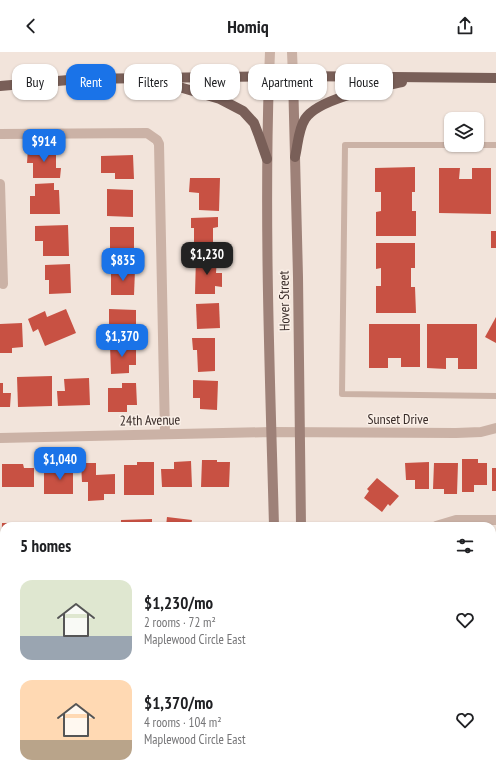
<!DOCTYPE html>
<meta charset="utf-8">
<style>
body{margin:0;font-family:"PT Sans Narrow",sans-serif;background:#f6f6f6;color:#202124;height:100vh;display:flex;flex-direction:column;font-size:15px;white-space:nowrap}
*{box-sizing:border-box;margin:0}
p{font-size:13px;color:#757577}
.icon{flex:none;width:22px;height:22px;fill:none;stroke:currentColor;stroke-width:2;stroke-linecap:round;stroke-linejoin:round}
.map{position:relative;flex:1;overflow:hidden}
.side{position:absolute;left:0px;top:470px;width:496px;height:256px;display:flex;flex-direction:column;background:#fff;border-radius:12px 12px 0 0;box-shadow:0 1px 3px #0004}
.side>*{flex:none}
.top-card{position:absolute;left:12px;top:12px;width:472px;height:36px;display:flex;gap:8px}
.fabs{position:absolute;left:444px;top:60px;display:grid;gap:8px}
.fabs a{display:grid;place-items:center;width:40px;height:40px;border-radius:8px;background:#fff;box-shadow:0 1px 3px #0004;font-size:20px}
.price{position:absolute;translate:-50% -34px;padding:0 9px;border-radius:8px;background:#1a73e8;color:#fff;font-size:13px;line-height:26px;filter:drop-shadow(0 1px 2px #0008)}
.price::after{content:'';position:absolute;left:50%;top:24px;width:12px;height:9px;margin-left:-6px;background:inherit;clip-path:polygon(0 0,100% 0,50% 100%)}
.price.on{background:#222;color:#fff}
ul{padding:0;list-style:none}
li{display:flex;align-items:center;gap:12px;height:100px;padding:0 20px}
li span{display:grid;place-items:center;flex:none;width:112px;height:80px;border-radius:12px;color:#555}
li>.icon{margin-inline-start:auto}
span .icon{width:48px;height:48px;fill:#fffc;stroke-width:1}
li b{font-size:17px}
h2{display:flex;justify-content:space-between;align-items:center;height:48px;padding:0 20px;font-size:17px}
.tag{padding:0 14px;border-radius:12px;background:#fff;box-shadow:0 1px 3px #0004;font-size:14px;line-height:36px}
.tag.on{background:#1a73e8;color:#fff}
header{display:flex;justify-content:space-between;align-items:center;height:52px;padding:0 20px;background:#fff;font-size:18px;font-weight:700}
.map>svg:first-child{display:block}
</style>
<header><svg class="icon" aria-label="back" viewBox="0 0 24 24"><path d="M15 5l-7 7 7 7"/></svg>Homiq<svg class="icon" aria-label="share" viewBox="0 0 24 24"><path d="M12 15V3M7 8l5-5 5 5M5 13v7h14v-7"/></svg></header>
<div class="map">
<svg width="496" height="726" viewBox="0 0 496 726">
<rect width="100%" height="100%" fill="#f2e4db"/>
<g fill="#c85143">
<path d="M 28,96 L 56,97 L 56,116 L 61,116 L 60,126 L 33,126 L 33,111 L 27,111 Z"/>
<path d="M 133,103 L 134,127 L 115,127 L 115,121 L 101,121 L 101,104 Z"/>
<path d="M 415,115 L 415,140 L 412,140 L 412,159 L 416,159 L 416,184 L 376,184 L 376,160 L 381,159 L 381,140 L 375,140 L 375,116 Z"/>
<path d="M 439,116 L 460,116 L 459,127 L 472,127 L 472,116 L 491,116 L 491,162 L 439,161 Z"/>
<path d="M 190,126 L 220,126 L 219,159 L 199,158 L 199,141 L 189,140 Z"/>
<path d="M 54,131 L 54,138 L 59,138 L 60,162 L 30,162 L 30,144 L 35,144 L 35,132 Z"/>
<path d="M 107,137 L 133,138 L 133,165 L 107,164 Z"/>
<path d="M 218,165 L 218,175 L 213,176 L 213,198 L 194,198 L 194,176 L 191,176 L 191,166 Z"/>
<path d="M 68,173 L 69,204 L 43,204 L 43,189 L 35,189 L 35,174 Z"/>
<path d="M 110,175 L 134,175 L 134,205 L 110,206 Z"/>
<rect x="491" y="179" width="5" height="17"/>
<path d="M 376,191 L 415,191 L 415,216 L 411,216 L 411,235 L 415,235 L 416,261 L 376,261 L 376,234 L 381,234 L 381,216 L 376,217 Z"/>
<path d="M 196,205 L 217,206 L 216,221 L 222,221 L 222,235 L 215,234 L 215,242 L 195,242 Z"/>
<path d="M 70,212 L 71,241 L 49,242 L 49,228 L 45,228 L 45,213 Z"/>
<path d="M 111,218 L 135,218 L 134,243 L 111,243 Z"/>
<path d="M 219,251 L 220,276 L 197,277 L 196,252 Z"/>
<path d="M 66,257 L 76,281 L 45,294 L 38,277 L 33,280 L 28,267 L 45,259 L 47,265 Z"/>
<path d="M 109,257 L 136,258 L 136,272 L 126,272 L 126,283 L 109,283 Z"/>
<path d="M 496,265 L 496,291 L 485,285 Z"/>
<path d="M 22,271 L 23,295 L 12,296 L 12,301 L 0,301 L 0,272 Z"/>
<path d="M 369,272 L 420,272 L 420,315 L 401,315 L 401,306 L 388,306 L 388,316 L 369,316 Z"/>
<path d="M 427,272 L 477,272 L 477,317 L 458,317 L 458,306 L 446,306 L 446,317 L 427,316 Z"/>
<path d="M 192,286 L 215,286 L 215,319 L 198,320 L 197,298 L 193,298 Z"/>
<path d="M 110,293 L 136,293 L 136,313 L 129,313 L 129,321 L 111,322 Z"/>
<path d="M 52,324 L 52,354 L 18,355 L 17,325 Z"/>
<path d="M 89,326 L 90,353 L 58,354 L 57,339 L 65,339 L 64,327 Z"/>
<path d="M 193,328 L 218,329 L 217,358 L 200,357 L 200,346 L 193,346 Z"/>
<path d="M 0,331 L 3,331 L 3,341 L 11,341 L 10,355 L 0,355 Z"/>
<path d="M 122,331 L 136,331 L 137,353 L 127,353 L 127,360 L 108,360 L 108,336 L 122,336 Z"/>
<path d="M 462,407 L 478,407 L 478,411 L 487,411 L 487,433 L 474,433 L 474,440 L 462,440 Z"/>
<path d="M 202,408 L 217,408 L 217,410 L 230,410 L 229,435 L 201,435 Z"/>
<path d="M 191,409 L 192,435 L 162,435 L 161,417 L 174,417 L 174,410 Z"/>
<path d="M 137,410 L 154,410 L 154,443 L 124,443 L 124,413 L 137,413 Z"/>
<path d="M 429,410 L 429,437 L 415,437 L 415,428 L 406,428 L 405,411 Z"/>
<path d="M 73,411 L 73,442 L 44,442 L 44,421 L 59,421 L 59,412 Z"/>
<path d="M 81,411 L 96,411 L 96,423 L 115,422 L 115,442 L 104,442 L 104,448 L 88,449 L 88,430 L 82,430 Z"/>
<path d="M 434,411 L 458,411 L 457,442 L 444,442 L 444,437 L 433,437 Z"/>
<path d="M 2,412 L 23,412 L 24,416 L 34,416 L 34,435 L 2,435 Z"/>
<rect x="492" y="416" width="4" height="23"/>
<path d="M 377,426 L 399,444 L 390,454 L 388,452 L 382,460 L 364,446 L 369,439 L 367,437 Z"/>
<path d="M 167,465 L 192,468 L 191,474 L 166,474 Z"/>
<path d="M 152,467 L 152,474 L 121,474 L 121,468 Z"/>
<path d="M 2,471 L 28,471 L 28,474 L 4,474 L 4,510 L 1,510 Z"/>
<rect x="358" y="471" width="18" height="3"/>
<rect x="492" y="491" width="4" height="32"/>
<rect x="2" y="630" width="2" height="28"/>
<rect x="493" y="662" width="3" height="24"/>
<path d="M 0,716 L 4,716 L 4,722 L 17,722 L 17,726 L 0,726 Z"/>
<path d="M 49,722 L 66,723 L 66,726 L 40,726 L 40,723 Z"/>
<rect x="75" y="722" width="30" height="4"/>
<rect x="113" y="722" width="20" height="4"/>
<path d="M 203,722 L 235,722 L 236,723 L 233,726 L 199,726 Z"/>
<path d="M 358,722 L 380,722 L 380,723 L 358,724 Z"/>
<path d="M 443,723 L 474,724 L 474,726 L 443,726 Z"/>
</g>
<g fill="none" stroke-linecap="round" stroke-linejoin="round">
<g stroke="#cbb2a6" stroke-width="6">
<path d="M 451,93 L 345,93 L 342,342 L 496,344"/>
<path d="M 476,93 L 496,93"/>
</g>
<g stroke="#cbb2a6" stroke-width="10">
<path d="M 0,82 L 147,81 L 157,88 L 159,92 L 165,382"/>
<path d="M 0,132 L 3,232"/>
<path d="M 0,386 L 271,380 L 456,381 L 481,380 L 496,376"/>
<path d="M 436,474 L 456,468 L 496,468"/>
<path d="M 0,535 L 4,535"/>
<path d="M 0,689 L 4,689"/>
<path d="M 416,722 L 416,726"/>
</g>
<g stroke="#cbb2a6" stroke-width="10">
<path d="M 292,0 L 293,24"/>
<path d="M 269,25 L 270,0"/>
</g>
<g stroke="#9e8178" stroke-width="10">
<path d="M 293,24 L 298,225 L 301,474"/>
<path d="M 269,25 C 264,174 270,324 274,474"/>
<path d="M 278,722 L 278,726"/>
<path d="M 306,722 L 306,726"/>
</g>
<g stroke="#795f58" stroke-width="10">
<path d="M 159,29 L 220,47 L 243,59 L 254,71 L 259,84 L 267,107"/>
<path d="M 0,34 L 80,27 L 293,24 L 496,26"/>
<path d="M 295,105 C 298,93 298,78 305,67 C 318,46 379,35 402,30"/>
</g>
</g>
<g text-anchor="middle" stroke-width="3" stroke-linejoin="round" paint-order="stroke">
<g font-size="14" fill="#372a27" stroke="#faefe7">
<text transform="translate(284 249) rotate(-91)" y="5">Hover Street</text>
<text x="398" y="372">Sunset Drive</text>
<text transform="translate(150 368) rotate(-1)" y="5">24th Avenue</text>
</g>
</g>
</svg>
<div class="fabs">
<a><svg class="icon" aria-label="layers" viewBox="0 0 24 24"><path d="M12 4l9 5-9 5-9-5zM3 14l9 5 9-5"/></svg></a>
</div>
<b class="price" style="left:44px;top:111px">$914</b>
<b class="price on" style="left:207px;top:224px">$1,230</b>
<b class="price" style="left:123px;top:230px">$835</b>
<b class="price" style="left:122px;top:306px">$1,370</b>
<b class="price" style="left:60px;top:429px">$1,040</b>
<div class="top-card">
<a class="tag">Buy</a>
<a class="tag on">Rent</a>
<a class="tag">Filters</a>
<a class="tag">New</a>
<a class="tag">Apartment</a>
<a class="tag">House</a>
</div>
<section class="side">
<h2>5 homes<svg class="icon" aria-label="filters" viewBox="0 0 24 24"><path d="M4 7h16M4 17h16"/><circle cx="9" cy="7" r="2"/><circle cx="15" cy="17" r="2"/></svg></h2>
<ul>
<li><span style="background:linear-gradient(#dfe7d0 70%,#9aa5b1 0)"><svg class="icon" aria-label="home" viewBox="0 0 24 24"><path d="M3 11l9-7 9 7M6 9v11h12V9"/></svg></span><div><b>$1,230/mo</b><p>2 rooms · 72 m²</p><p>Maplewood Circle East</p></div><svg class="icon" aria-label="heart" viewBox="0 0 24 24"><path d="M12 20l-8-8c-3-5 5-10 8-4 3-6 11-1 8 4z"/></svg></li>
<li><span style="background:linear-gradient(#ffd9b3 75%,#b9a48a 0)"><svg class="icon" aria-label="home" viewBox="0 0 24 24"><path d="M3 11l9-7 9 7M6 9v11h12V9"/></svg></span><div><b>$1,370/mo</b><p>4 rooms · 104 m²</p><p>Maplewood Circle East</p></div><svg class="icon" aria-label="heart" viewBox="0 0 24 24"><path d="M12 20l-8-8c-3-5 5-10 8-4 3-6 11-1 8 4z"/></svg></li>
</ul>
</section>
</div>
